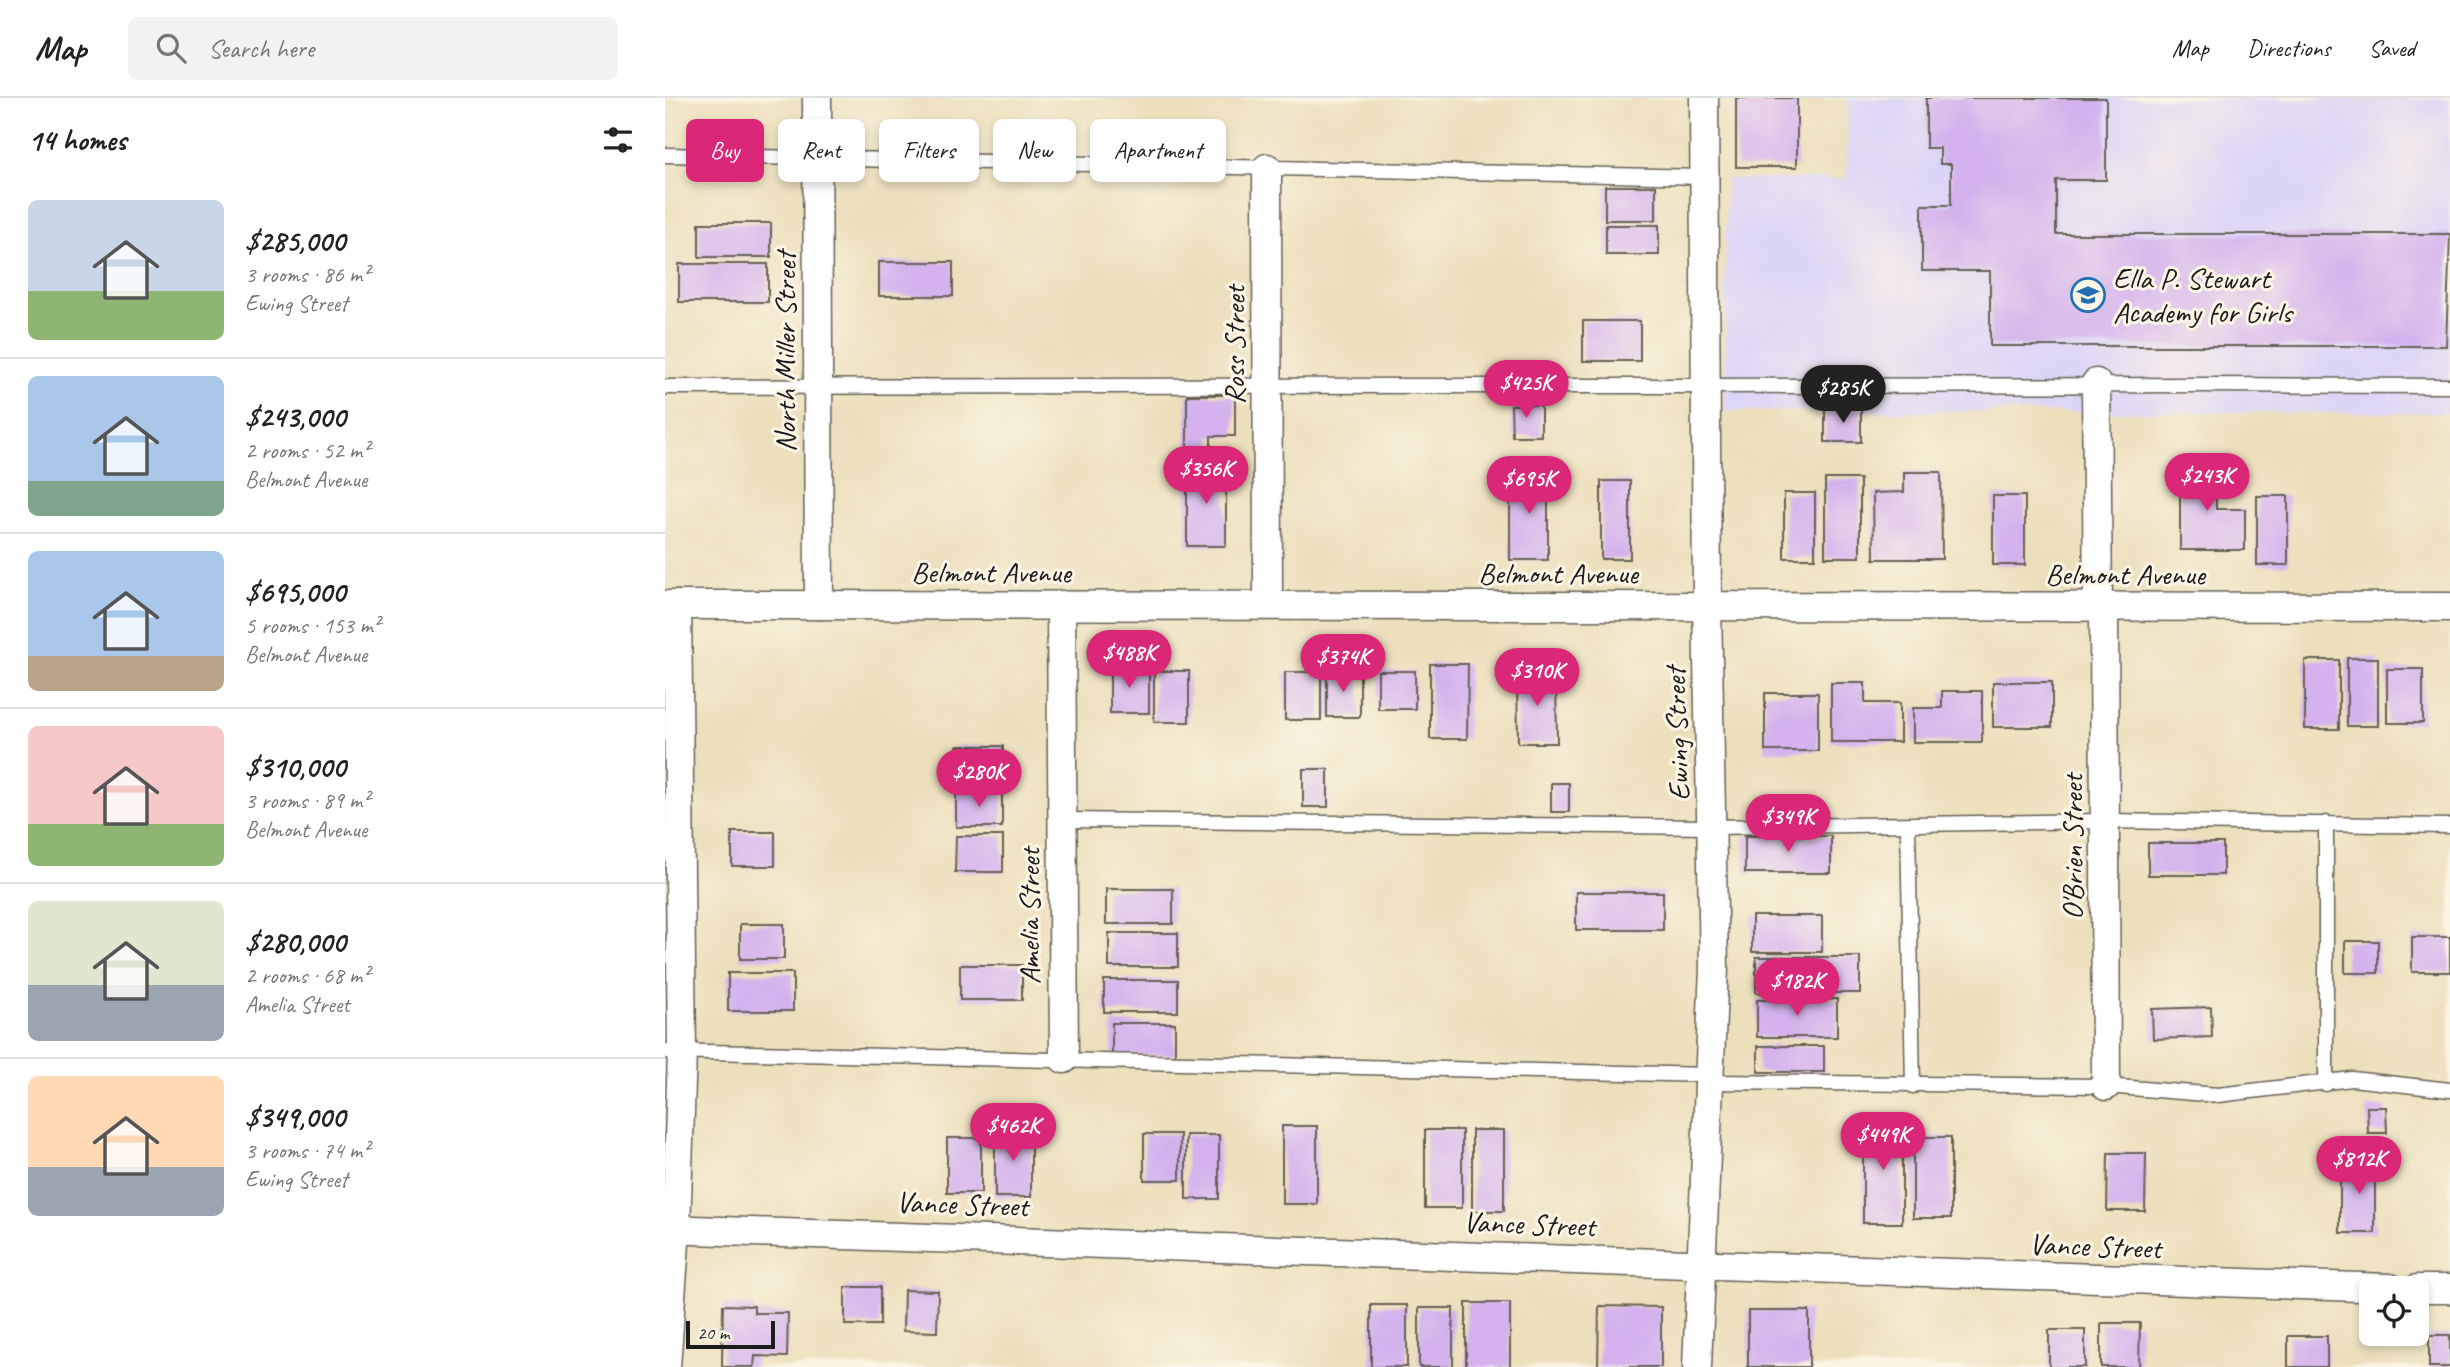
<!DOCTYPE html>
<meta charset="utf-8">
<style>
body{margin:0;font-family:Caveat,sans-serif;background:#f2f2f2;color:#222;height:100vh;display:flex;flex-direction:column;font-size:26px;white-space:nowrap}
*{box-sizing:border-box;margin:0}
p{font-size:23px;color:#767676}
.icon{flex:none;width:38px;height:38px;fill:none;stroke:currentColor;stroke-width:2;stroke-linecap:round;stroke-linejoin:round}
.map{position:relative;flex:1;overflow:hidden}
.details{display:flex;flex-direction:column;background:#fff;width:665px}
.details>*{flex:none}
.top-card{position:absolute;left:21px;top:21px;width:665px;height:63px;display:flex;gap:14px}
.buttons{position:absolute;left:1694px;top:1178px;display:grid;gap:14px}
.buttons a{display:grid;place-items:center;width:70px;height:70px;border-radius:10px;background:#fff;box-shadow:0 4px 10px #0003;font-size:35px}
.scale{position:absolute;left:21px;bottom:18px;width:89px;box-sizing:border-box;padding-left:7px;border:4px solid #1c1c1c;border-top:0;font-size:19px;line-height:24px;white-space:nowrap;color:#1c1c1c;-webkit-text-stroke:5px #fcf5e5;paint-order:stroke}
.price{position:absolute;translate:-50% -60px;padding:0 16px;border-radius:24px;background:#db2777;color:#fff;font-size:23px;line-height:46px;filter:drop-shadow(0 2px 4px #0008)}
.price::after{content:'';position:absolute;left:50%;top:42px;width:21px;height:16px;margin-left:-10px;background:inherit;clip-path:polygon(0 0,100% 0,50% 100%)}
.price.current{background:#222;color:#fff}
ul{padding:0;list-style:none}
li{display:flex;align-items:center;gap:21px;height:175px;padding:0 28px}
li+li{border-top:2px solid #e0e0e0}
li span{display:grid;place-items:center;flex:none;width:196px;height:140px;border-radius:10px;color:#555}
li>.icon{margin-inline-start:auto}
span .icon{width:84px;height:84px;fill:#fffc;stroke-width:1}
li b{font-size:30px}
h2{display:flex;justify-content:space-between;align-items:center;height:84px;padding:0 28px;font-size:30px}
.tag{padding:0 24px;border-radius:10px;background:#fff;box-shadow:0 4px 10px #0003;font-size:24px;line-height:63px}
.tag.current{background:#db2777;color:#fff}
header{display:flex;align-items:center;gap:42px;box-sizing:border-box;height:98px;padding:0 35px;background:#fff;border-bottom:2px solid #e0e0e0}
header strong{font-size:33px}
nav{display:flex;gap:38px;margin-inline-start:auto;font-size:24px}
.search{width:490px;height:63px;background:#f2f2f2;display:flex;align-items:center;gap:18px;box-sizing:border-box;padding:0 24px;border-radius:10px;color:#767676;font-size:26px}
main{display:flex;flex:1;min-height:0}
.map>svg:first-child{display:block}
</style>
<header>
<strong>Map</strong>
<div class="search"><svg class="icon" aria-label="search" viewBox="0 0 24 24"><circle cx="10" cy="10" r="6"/><path d="M15 15l6 6"/></svg>Search here</div>
<nav><a>Map</a><a>Directions</a><a>Saved</a></nav>
</header>
<main>
<section class="details">
<h2>14 homes<svg class="icon" aria-label="filters" viewBox="0 0 24 24"><path d="M4 7h16M4 17h16"/><circle cx="9" cy="7" r="2"/><circle cx="15" cy="17" r="2"/></svg></h2>
<ul>
<li><span style="background:linear-gradient(#c9d6e8 65%,#8fb573 0)"><svg class="icon" aria-label="home" viewBox="0 0 24 24"><path d="M3 11l9-7 9 7M6 9v11h12V9"/></svg></span><div><b>$285,000</b><p>3 rooms · 86 m²</p><p>Ewing Street</p></div></li>
<li><span style="background:linear-gradient(#a9c7e8 75%,#7fa58c 0)"><svg class="icon" aria-label="home" viewBox="0 0 24 24"><path d="M3 11l9-7 9 7M6 9v11h12V9"/></svg></span><div><b>$243,000</b><p>2 rooms · 52 m²</p><p>Belmont Avenue</p></div></li>
<li><span style="background:linear-gradient(#a9c7e8 75%,#b9a48a 0)"><svg class="icon" aria-label="home" viewBox="0 0 24 24"><path d="M3 11l9-7 9 7M6 9v11h12V9"/></svg></span><div><b>$695,000</b><p>5 rooms · 153 m²</p><p>Belmont Avenue</p></div></li>
<li><span style="background:linear-gradient(#f6c9c9 70%,#8fb573 0)"><svg class="icon" aria-label="home" viewBox="0 0 24 24"><path d="M3 11l9-7 9 7M6 9v11h12V9"/></svg></span><div><b>$310,000</b><p>3 rooms · 89 m²</p><p>Belmont Avenue</p></div></li>
<li><span style="background:linear-gradient(#dfe7d0 60%,#9aa5b1 0)"><svg class="icon" aria-label="home" viewBox="0 0 24 24"><path d="M3 11l9-7 9 7M6 9v11h12V9"/></svg></span><div><b>$280,000</b><p>2 rooms · 68 m²</p><p>Amelia Street</p></div></li>
<li><span style="background:linear-gradient(#ffd9b3 65%,#9aa5b1 0)"><svg class="icon" aria-label="home" viewBox="0 0 24 24"><path d="M3 11l9-7 9 7M6 9v11h12V9"/></svg></span><div><b>$349,000</b><p>3 rooms · 74 m²</p><p>Ewing Street</p></div></li>
</ul>
</section>
<div class="map">
<svg width="1785" height="1269" viewBox="0 0 1785 1269">
<rect width="100%" height="100%" fill="#fcf5e5"/>
<filter id="ink" filterUnits="userSpaceOnUse"><feTurbulence type="fractalNoise" baseFrequency=".0143" numOctaves="2"/><feDisplacementMap in="SourceGraphic" scale="14" xChannelSelector="R" yChannelSelector="G"/><feConvolveMatrix kernelMatrix="1 2 1 2 8 2 1 2 1" color-interpolation-filters="sRGB"/></filter>
<filter id="wash" filterUnits="userSpaceOnUse"><feTurbulence type="fractalNoise" baseFrequency=".00686" numOctaves="4" result="noise"/><feDisplacementMap in="SourceGraphic" scale="28" xChannelSelector="R" yChannelSelector="G"/><feGaussianBlur stdDeviation="1.57" result="paint"/><feColorMatrix in="noise" values="0 0 0 0 0 0 0 0 0 0 0 0 0 0 0 0 0 1.4 0 .05"/><feComposite in="paint" operator="in"/></filter>
<g filter="url(#wash)">
<rect width="100%" height="100%" fill="#ecdfbc"/>
<path fill="#ddd5f6" d="M 1183,0 L 1785,0 L 1785,315 L 1060,313 L 1061,81 L 1182,81 Z"/>
<g id="blocks">
<g fill="#d3b2ed">
<rect x="1071" y="0" width="61" height="69"/>
<path d="M 1261,0 L 1441,0 L 1441,82 L 1391,82 L 1391,136 L 1785,136 L 1781,248 L 1325,248 L 1325,173 L 1257,173 L 1257,107 L 1286,107 L 1286,66 L 1275,66 L 1275,50 L 1261,50 Z"/>
<path d="M 500,27 L 524,27 L 524,59 L 499,59 Z"/>
<rect x="940" y="88" width="51" height="34"/>
<rect x="34" y="125" width="72" height="34"/>
<rect x="941" y="127" width="53" height="30"/>
<rect x="214" y="164" width="74" height="34"/>
<rect x="14" y="166" width="89" height="38"/>
<rect x="918" y="223" width="57" height="40"/>
<path d="M 522,297 L 570,297 L 570,338 L 546,338 L 546,356 L 522,356 Z"/>
<path d="M 846,307 L 876,307 L 876,338 L 847,338 Z"/>
<rect x="1160" y="310" width="36" height="34"/>
<path d="M 1515,366 L 1551,366 L 1551,411 L 1580,411 L 1580,452 L 1515,452 Z"/>
<rect x="522" y="368" width="39" height="80"/>
<rect x="845" y="373" width="38" height="89"/>
<path d="M 1239,374 L 1276,374 L 1277,461 L 1209,461 L 1208,395 L 1239,394 Z"/>
<rect x="1160" y="381" width="35" height="78"/>
<rect x="936" y="383" width="29" height="78"/>
<rect x="1119" y="395" width="31" height="65"/>
<rect x="1328" y="398" width="32" height="69"/>
<rect x="1592" y="398" width="31" height="69"/>
<rect x="1682" y="560" width="31" height="68"/>
<rect x="1640" y="562" width="34" height="69"/>
<path d="M 765,566 L 803,566 L 802,641 L 765,641 Z"/>
<rect x="445" y="568" width="39" height="47"/>
<rect x="1722" y="571" width="36" height="54"/>
<rect x="489" y="573" width="35" height="51"/>
<rect x="662" y="573" width="33" height="46"/>
<rect x="713" y="573" width="37" height="38"/>
<rect x="620" y="574" width="36" height="48"/>
<path d="M 891,575 L 892,645 L 853,645 L 852,576 Z"/>
<rect x="1328" y="584" width="59" height="45"/>
<path d="M 1166,585 L 1200,585 L 1200,605 L 1235,605 L 1235,644 L 1166,644 Z"/>
<path d="M 1277,593 L 1317,593 L 1317,644 L 1248,644 L 1248,610 L 1277,610 Z"/>
<rect x="1100" y="595" width="53" height="58"/>
<rect x="292" y="648" width="46" height="37"/>
<rect x="638" y="671" width="25" height="38"/>
<rect x="886" y="685" width="18" height="29"/>
<rect x="291" y="693" width="46" height="36"/>
<rect x="67" y="734" width="43" height="34"/>
<path d="M 291,738 L 338,738 L 338,774 L 290,774 Z"/>
<rect x="1080" y="738" width="86" height="37"/>
<rect x="1483" y="745" width="75" height="32"/>
<rect x="441" y="791" width="67" height="35"/>
<rect x="911" y="794" width="87" height="38"/>
<rect x="1087" y="818" width="70" height="36"/>
<rect x="75" y="826" width="44" height="35"/>
<rect x="444" y="835" width="69" height="34"/>
<rect x="1747" y="839" width="38" height="35"/>
<rect x="1680" y="843" width="33" height="32"/>
<rect x="1091" y="859" width="104" height="36"/>
<rect x="295" y="867" width="62" height="35"/>
<rect x="63" y="875" width="65" height="38"/>
<rect x="439" y="882" width="74" height="32"/>
<path d="M 1172,901 L 1172,939 L 1092,939 L 1092,902 Z"/>
<path d="M 1546,909 L 1547,939 L 1488,941 L 1487,911 Z"/>
<rect x="447" y="925" width="63" height="32"/>
<rect x="1093" y="948" width="66" height="26"/>
<path d="M 1702,1009 L 1721,1009 L 1722,1035 L 1703,1035 Z"/>
<rect x="1198" y="1023" width="39" height="102"/>
<rect x="617" y="1028" width="35" height="78"/>
<rect x="330" y="1032" width="36" height="67"/>
<rect x="760" y="1032" width="37" height="78"/>
<rect x="807" y="1032" width="32" height="81"/>
<rect x="479" y="1036" width="36" height="46"/>
<rect x="521" y="1037" width="33" height="64"/>
<rect x="1248" y="1039" width="38" height="81"/>
<rect x="282" y="1040" width="34" height="55"/>
<path d="M 1693,1051 L 1710,1051 L 1710,1135 L 1675,1135 L 1675,1073 L 1693,1073 Z"/>
<path d="M 1443,1055 L 1481,1055 L 1480,1113 L 1442,1113 Z"/>
<rect x="180" y="1189" width="35" height="38"/>
<path d="M 239,1192 L 273,1193 L 272,1234 L 238,1233 Z"/>
<rect x="801" y="1205" width="44" height="64"/>
<path d="M 58,1207 L 89,1208 L 89,1215 L 123,1215 L 122,1259 L 90,1258 L 89,1269 L 57,1269 Z"/>
<rect x="706" y="1207" width="36" height="62"/>
<path d="M 934,1208 L 996,1209 L 996,1269 L 933,1269 Z"/>
<rect x="754" y="1210" width="34" height="59"/>
<rect x="1083" y="1213" width="61" height="56"/>
<path d="M 1436,1225 L 1475,1225 L 1474,1269 L 1436,1269 Z"/>
<rect x="1384" y="1232" width="36" height="37"/>
<rect x="1764" y="1237" width="21" height="32"/>
<rect x="1623" y="1238" width="39" height="31"/>
</g>
</g>
</g>
<g filter="url(#ink)">
<use href="#blocks" fill-opacity="0" stroke="#656054" stroke-width="2"/>
<g fill="none" stroke-linecap="round" stroke-linejoin="round">
<g stroke="#656054" stroke-width="17">
<g id="lane">
<path d="M 0,57 L 1039,79"/>
<path d="M 0,289 C 347,287 694,288 1041,288 C 1289,288 1537,286 1785,288"/>
<path d="M 397,722 L 1048,729 L 1440,723 L 1785,728"/>
<path d="M 1243,728 L 1248,988"/>
<path d="M 0,953 L 1045,977"/>
<path d="M 1044,984 L 1441,988 L 1553,997 L 1687,981 L 1785,992"/>
<path d="M 1661,986 L 1661,725"/>
</g>
</g>
<g stroke="#656054" stroke-width="31">
<g id="street">
<path d="M 152,0 L 154,507"/>
<path d="M 602,70 L 603,507"/>
<path d="M 1431,285 L 1433,509"/>
<path d="M 0,507 L 1785,509"/>
<path d="M 396,507 L 399,961"/>
<path d="M 1439,509 L 1441,988"/>
<path d="M 0,1131 L 1725,1190"/>
<path d="M 1752,1191 L 1785,1191"/>
<path d="M 1,1269 L 11,1131 L 17,954 L 12,507"/>
<path d="M 1032,1269 L 1049,869 L 1042,508 L 1039,0"/>
</g>
</g>
<use href="#lane" stroke="#fff" stroke-width="14"/>
<use href="#street" stroke="#fff" stroke-width="28"/>
</g>
</g>
<defs>
<g id="school-ring" transform="scale(1.75)"><circle r="9.5" fill="#fcf5e5" stroke="#1f6fb2" stroke-width="1.5"/><path d="M0-5L7-2L0 1L-7-2ZM-4 1L0 2.5L4 1V4Q0 6-4 4Z" fill="#1f6fb2"/></g>
</defs>
<g fill-rule="evenodd">
<use href="#school-ring" x="1423" y="197"/>
</g>
<g text-anchor="middle" stroke-width="6" stroke-linejoin="round" paint-order="stroke">
<g font-size="30" fill="#1c1c1c" stroke="#fcf5e5" text-anchor="start">
<text x="1448" y="190">Ella P. Stewart<tspan x="1448" dy="34">Academy for Girls</tspan></text>
</g>
<g font-size="30" fill="#1c1c1c" stroke="#fcf5e5">
<text transform="translate(569 247) rotate(-90)" y="10">Ross Street</text>
<text transform="translate(120 254) rotate(-90)" y="10">North Miller Street</text>
<text x="326" y="484">Belmont Avenue</text>
<text x="893" y="485">Belmont Avenue</text>
<text x="1460" y="486">Belmont Avenue</text>
<text transform="translate(1012 636) rotate(-92)" y="10">Ewing Street</text>
<text transform="translate(1407 749) rotate(-90)" y="10">O'Brien Street</text>
<text transform="translate(364 818) rotate(-90)" y="10">Amelia Street</text>
<text transform="translate(297 1106) rotate(2)" y="10">Vance Street</text>
<text transform="translate(864 1126) rotate(2)" y="10">Vance Street</text>
<text transform="translate(1430 1148) rotate(2)" y="10">Vance Street</text>
</g>
</g>
</svg>
<div class="buttons">
<a><svg class="icon" aria-label="locate" viewBox="0 0 24 24"><circle cx="12" cy="12" r="6"/><path d="M12 2v4M12 18v4M2 12h4M18 12h4"/></svg></a>
</div>
<div class="scale">20 m</div>
<b class="price" style="left:861px;top:322px">$425K</b>
<b class="price current" style="left:1178px;top:327px">$285K</b>
<b class="price" style="left:541px;top:408px">$356K</b>
<b class="price" style="left:1542px;top:415px">$243K</b>
<b class="price" style="left:864px;top:418px">$695K</b>
<b class="price" style="left:464px;top:592px">$488K</b>
<b class="price" style="left:678px;top:596px">$374K</b>
<b class="price" style="left:872px;top:610px">$310K</b>
<b class="price" style="left:314px;top:711px">$280K</b>
<b class="price" style="left:1123px;top:756px">$349K</b>
<b class="price" style="left:1132px;top:920px">$182K</b>
<b class="price" style="left:348px;top:1065px">$462K</b>
<b class="price" style="left:1218px;top:1074px">$449K</b>
<b class="price" style="left:1694px;top:1098px">$812K</b>
<div class="top-card">
<a class="tag current">Buy</a>
<a class="tag">Rent</a>
<a class="tag">Filters</a>
<a class="tag">New</a>
<a class="tag">Apartment</a>
</div>
</div>
</main>
